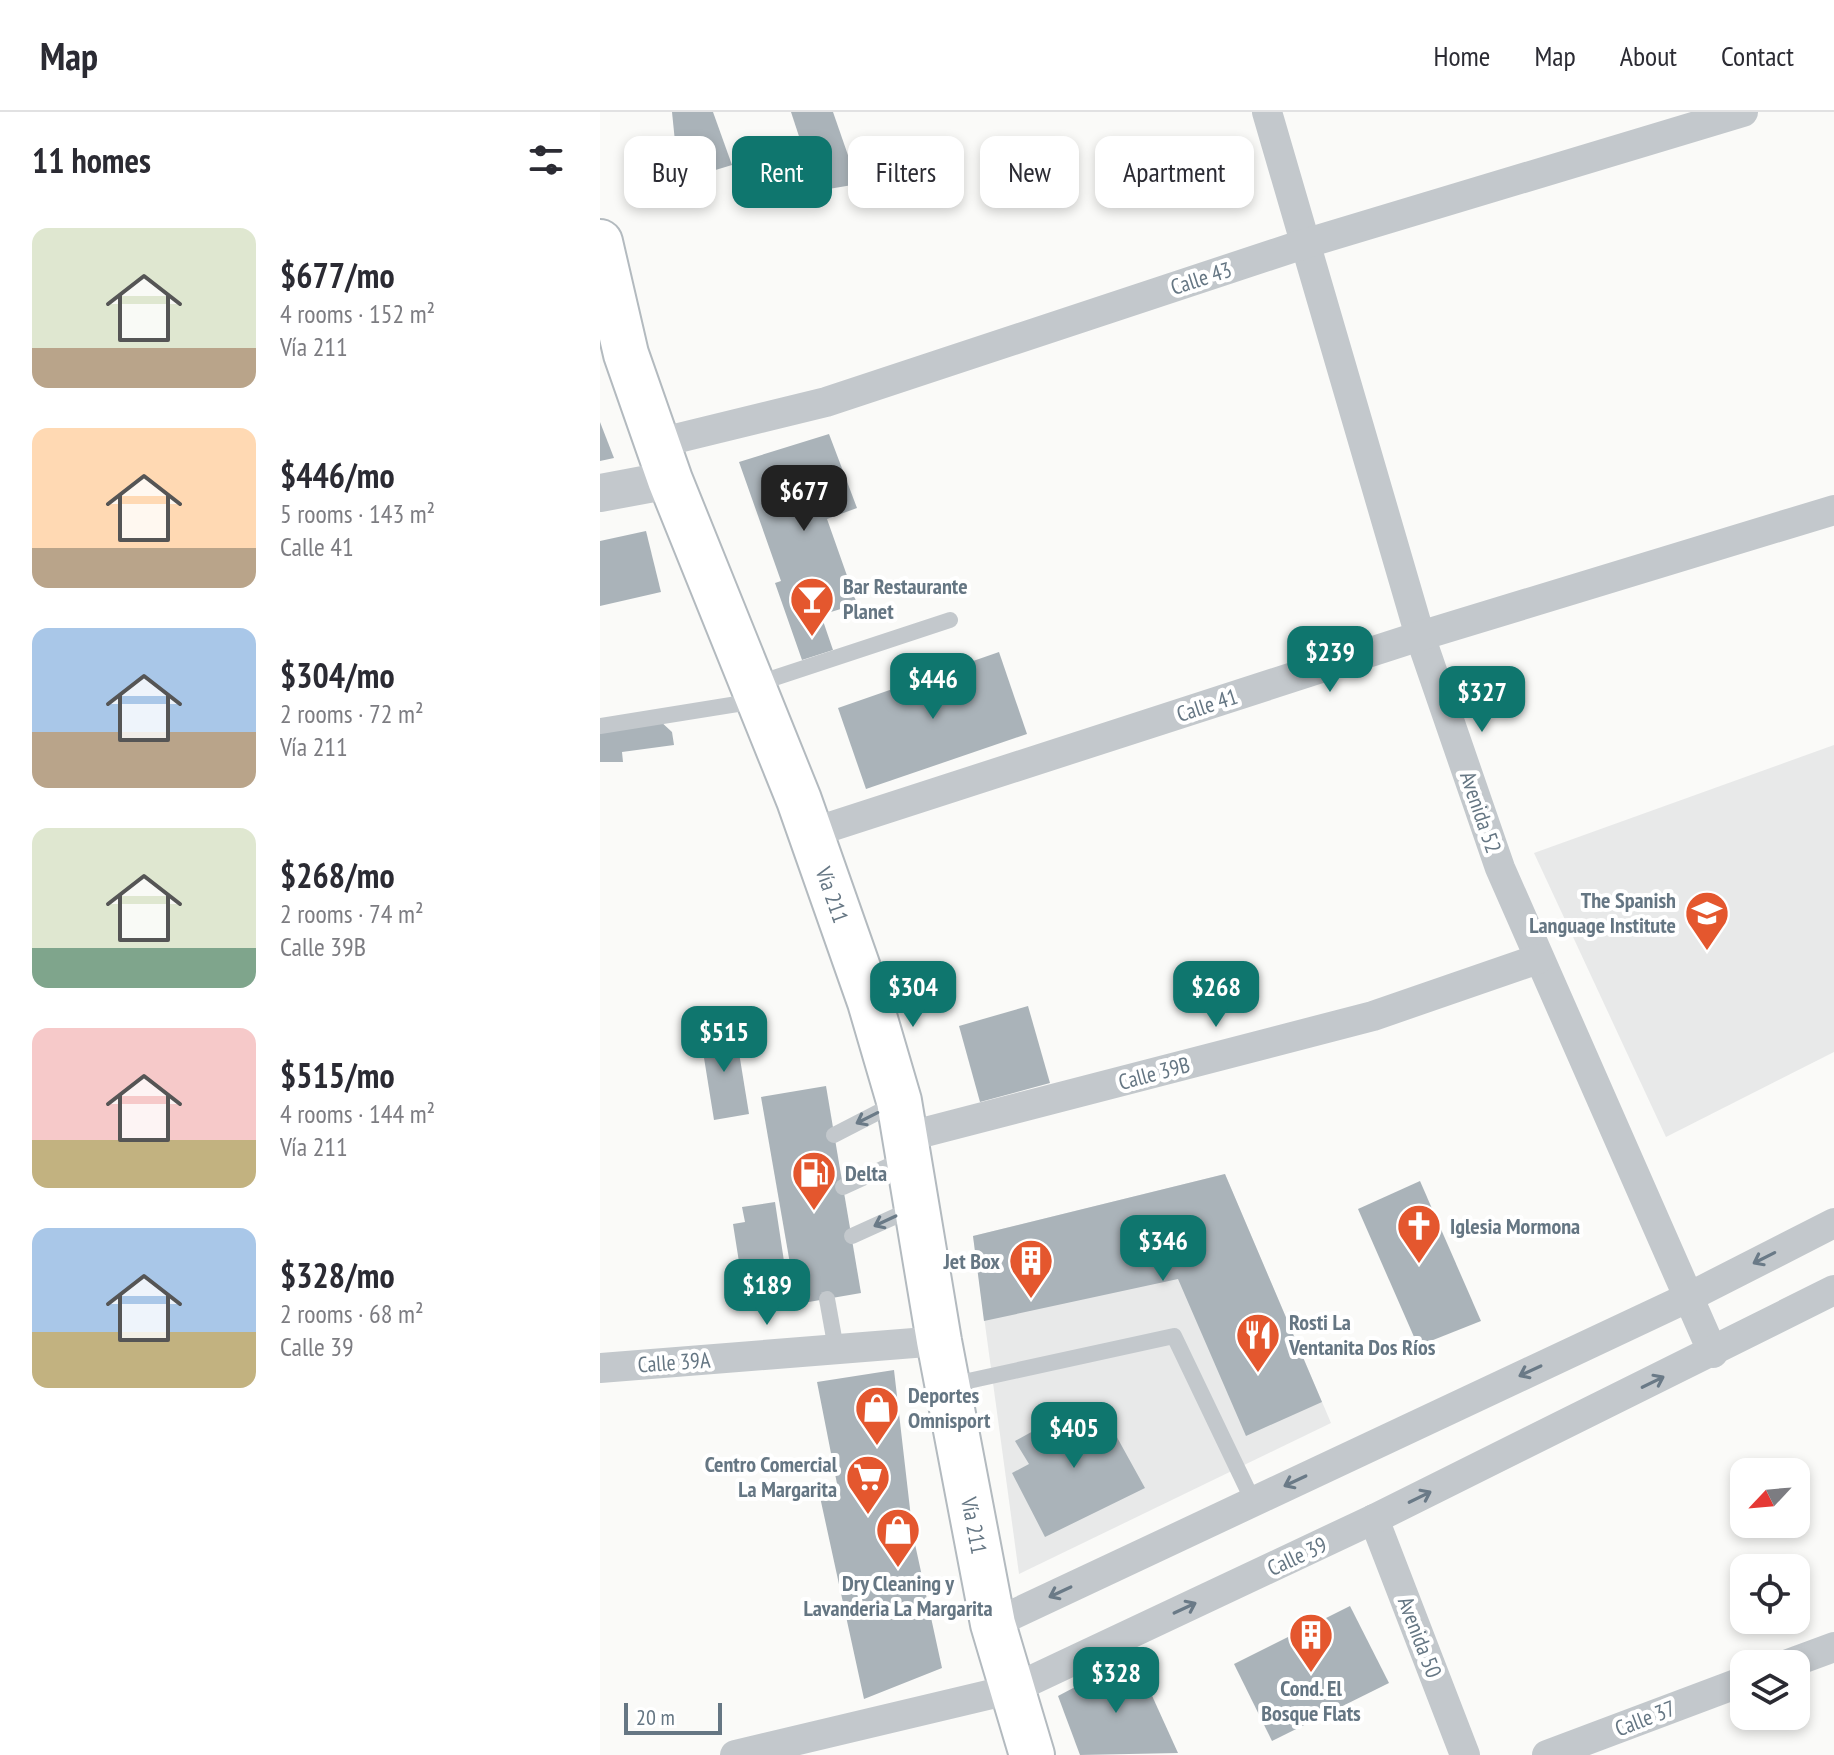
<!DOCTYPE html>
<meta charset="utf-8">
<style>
body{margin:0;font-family:"PT Sans Narrow",sans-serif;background:#f2f2f3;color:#2b2b33;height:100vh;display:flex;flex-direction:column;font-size:30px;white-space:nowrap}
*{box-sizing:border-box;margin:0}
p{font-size:26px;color:#7c7c81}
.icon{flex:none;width:44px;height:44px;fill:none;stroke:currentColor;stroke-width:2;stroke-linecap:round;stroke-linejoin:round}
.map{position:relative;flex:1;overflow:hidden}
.panel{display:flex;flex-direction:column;background:#fff;width:600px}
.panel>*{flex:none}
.guide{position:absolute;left:24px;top:24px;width:760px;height:72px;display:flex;gap:16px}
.needle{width:52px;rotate:244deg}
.tools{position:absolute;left:1130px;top:1346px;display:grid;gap:16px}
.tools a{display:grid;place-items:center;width:80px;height:80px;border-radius:16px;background:#fff;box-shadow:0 4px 12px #0003;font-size:40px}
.scale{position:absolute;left:24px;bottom:20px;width:98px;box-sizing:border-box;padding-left:8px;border:4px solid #657683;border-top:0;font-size:22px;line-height:28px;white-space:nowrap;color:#657683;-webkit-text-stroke:6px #fff;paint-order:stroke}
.price{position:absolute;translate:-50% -68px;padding:0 18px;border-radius:16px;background:#0f766e;color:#fff;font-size:26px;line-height:52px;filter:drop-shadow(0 2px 4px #0008)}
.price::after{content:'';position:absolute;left:50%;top:48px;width:24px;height:18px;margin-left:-12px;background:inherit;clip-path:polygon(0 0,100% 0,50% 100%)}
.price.on{background:#222;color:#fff}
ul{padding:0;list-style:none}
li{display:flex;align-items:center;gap:24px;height:200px;padding:0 32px}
li span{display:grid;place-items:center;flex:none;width:224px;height:160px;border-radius:16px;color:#555}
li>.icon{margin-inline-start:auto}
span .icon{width:96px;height:96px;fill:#fffc;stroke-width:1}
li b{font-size:34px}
h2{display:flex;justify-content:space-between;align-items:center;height:96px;padding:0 32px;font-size:34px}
.pill{padding:0 28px;border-radius:16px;background:#fff;box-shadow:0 4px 12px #0003;font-size:28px;line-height:72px}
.pill.on{background:#0f766e;color:#fff}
header{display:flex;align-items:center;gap:48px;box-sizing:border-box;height:112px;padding:0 40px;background:#fff;border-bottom:2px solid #e1e1e2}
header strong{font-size:38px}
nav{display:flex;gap:44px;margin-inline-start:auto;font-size:28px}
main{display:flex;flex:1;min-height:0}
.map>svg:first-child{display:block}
</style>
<header>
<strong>Map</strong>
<nav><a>Home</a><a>Map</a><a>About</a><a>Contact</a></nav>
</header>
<main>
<section class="panel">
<h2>11 homes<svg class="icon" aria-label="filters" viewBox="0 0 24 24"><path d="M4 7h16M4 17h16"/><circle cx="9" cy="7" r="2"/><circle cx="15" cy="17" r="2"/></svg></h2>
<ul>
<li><span style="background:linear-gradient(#dfe7d0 75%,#b9a48a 0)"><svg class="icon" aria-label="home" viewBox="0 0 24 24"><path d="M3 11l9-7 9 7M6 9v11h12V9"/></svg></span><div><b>$677/mo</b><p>4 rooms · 152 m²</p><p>Vía 211</p></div></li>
<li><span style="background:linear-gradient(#ffd9b3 75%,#b9a48a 0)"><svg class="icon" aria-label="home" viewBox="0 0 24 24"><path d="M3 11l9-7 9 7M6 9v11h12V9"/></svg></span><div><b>$446/mo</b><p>5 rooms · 143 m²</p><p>Calle 41</p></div></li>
<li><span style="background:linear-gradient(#a9c7e8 65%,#b9a48a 0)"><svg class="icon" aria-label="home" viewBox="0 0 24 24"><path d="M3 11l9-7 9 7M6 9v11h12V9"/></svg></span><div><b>$304/mo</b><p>2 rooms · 72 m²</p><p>Vía 211</p></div></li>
<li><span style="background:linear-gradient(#dfe7d0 75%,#7fa58c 0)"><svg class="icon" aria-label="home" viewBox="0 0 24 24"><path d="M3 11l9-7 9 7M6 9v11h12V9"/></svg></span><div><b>$268/mo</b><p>2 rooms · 74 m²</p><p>Calle 39B</p></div></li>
<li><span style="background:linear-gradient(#f6c9c9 70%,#c2b280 0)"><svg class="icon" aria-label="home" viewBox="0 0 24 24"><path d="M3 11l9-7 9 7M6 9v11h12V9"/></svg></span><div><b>$515/mo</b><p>4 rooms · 144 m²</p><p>Vía 211</p></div></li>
<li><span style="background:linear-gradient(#a9c7e8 65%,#c2b280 0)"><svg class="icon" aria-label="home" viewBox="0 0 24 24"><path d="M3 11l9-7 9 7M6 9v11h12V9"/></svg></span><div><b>$328/mo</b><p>2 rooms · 68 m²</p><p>Calle 39</p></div></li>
</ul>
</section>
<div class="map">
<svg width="1234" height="1643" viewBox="0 0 1234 1643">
<rect width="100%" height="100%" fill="#fafaf8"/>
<g fill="#e8e9e9">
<path d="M 1234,633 L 1234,940 L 1066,1025 L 934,741 Z"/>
<path d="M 625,1062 L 731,1311 L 419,1462 L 373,1124 Z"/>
</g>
<g fill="#aab3b9">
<path d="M 72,0 L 113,0 L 132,53 L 79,69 Z"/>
<path d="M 191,0 L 233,0 L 258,72 L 217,79 Z"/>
<path d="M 0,310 L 14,346 L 0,349 Z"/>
<path d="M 229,322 L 257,396 L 227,407 L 257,492 L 221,503 L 233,538 L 202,548 L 175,471 L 181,469 L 139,350 Z"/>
<path d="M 46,419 L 61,480 L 0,494 L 0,429 Z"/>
<path d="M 399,540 L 427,622 L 266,677 L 238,596 Z"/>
<path d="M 59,608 L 72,620 L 74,633 L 22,640 L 23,650 L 0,650 L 0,615 Z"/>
<path d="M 428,894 L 450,971 L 380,990 L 359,914 Z"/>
<path d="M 135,916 L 149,1002 L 114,1008 L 100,921 Z"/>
<path d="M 226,974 L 261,1181 L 197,1192 L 161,985 Z"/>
<path d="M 625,1062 L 722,1290 L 646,1324 L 578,1167 L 384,1209 L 373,1124 Z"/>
<path d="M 820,1069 L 881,1209 L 818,1234 L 758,1097 Z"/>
<path d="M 175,1090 L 189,1182 L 145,1188 L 133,1112 L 145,1110 L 142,1095 Z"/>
<path d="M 294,1258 L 313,1423 L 342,1556 L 264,1587 L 220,1385 L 239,1382 L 217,1270 Z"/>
<path d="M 482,1292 L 495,1316 L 508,1309 L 545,1376 L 445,1425 L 412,1361 L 429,1352 L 415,1329 Z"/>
<path d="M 750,1494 L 789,1571 L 672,1629 L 634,1552 Z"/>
<path d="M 534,1544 L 578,1641 L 480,1643 L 458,1584 Z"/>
</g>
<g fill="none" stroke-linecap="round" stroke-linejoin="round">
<g stroke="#b3babf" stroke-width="48">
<g id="secondary">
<path id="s1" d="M 0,130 L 26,242 L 70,368 L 199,688 L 270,890 L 299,989 L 339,1229 L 393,1512 L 432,1643"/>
</g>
</g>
<g stroke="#c3c8cc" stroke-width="16">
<path d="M 156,572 L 350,508"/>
<path d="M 0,614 L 156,589"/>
<path d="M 234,1023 L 298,990"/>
<path d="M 243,1075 L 304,1047"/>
<path d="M 252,1124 L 316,1095"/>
<path d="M 227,1187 L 236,1237"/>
<path d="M 350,1273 L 574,1224 L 653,1389"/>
</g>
<g stroke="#c3c8cc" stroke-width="30">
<path d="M 667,0 L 820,524 L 900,756 L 1113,1241"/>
<path d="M 58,331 L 226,290 L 707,131 L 1143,0"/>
<path d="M 211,721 L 820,524 L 1234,398"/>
<path d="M 306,1025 L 773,904 L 938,847"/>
<path d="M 0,1256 L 339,1229"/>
<path d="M 774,1407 L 865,1643"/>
<path d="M 393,1512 L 1087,1186 L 1234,1111"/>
<path d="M 1188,1552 L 1234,1535"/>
<path d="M 135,1643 L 413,1577 L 774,1407 L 1234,1178"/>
<path d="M 947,1643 L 1144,1569"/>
</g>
<path stroke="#c3c8cc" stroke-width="38" d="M 0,381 L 70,368"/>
<use href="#secondary" stroke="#fff" stroke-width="44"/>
</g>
<defs><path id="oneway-shaft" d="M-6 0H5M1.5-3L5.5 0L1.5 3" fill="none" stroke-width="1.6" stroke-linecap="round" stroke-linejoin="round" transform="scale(2)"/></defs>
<g stroke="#6a7a87">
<use href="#oneway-shaft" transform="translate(267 1006) rotate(153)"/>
<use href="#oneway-shaft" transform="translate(285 1109) rotate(155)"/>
<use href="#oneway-shaft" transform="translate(1164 1146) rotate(153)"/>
<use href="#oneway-shaft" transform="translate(930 1259) rotate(155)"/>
<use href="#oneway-shaft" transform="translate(1053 1270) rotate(-26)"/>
<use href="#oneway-shaft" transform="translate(695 1369) rotate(155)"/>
<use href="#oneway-shaft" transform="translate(820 1385) rotate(-26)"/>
<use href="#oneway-shaft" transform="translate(460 1480) rotate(155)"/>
<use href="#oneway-shaft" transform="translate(585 1496) rotate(-25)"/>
</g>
<defs>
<g id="bar-pin" transform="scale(2.3)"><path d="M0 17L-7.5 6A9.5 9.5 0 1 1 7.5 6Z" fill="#e4572e" stroke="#fff"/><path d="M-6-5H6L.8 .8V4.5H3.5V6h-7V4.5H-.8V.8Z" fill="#fff"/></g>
<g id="school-pin" transform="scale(2.3)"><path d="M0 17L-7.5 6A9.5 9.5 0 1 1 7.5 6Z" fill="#e4572e" stroke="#fff"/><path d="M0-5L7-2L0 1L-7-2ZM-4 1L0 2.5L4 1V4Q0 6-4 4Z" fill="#fff"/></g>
<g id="fuel-pin" transform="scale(2.3)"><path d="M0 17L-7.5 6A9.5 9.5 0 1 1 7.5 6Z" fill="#e4572e" stroke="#fff"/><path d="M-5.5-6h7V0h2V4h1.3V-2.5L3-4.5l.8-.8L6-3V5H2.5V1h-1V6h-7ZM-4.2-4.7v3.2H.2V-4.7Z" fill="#fff"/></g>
<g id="church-pin" transform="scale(2.3)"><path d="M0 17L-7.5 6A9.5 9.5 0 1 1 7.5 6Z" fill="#e4572e" stroke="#fff"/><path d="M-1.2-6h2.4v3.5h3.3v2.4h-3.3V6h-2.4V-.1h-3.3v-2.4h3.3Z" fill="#fff"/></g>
<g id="building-pin" transform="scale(2.3)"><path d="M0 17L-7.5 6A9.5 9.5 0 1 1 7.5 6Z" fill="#e4572e" stroke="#fff"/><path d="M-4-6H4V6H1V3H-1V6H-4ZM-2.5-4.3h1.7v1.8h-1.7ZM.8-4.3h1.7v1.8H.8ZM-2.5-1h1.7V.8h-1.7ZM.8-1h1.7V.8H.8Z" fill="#fff"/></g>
<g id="restaurant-pin" transform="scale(2.3)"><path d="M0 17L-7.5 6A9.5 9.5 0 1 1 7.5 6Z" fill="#e4572e" stroke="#fff"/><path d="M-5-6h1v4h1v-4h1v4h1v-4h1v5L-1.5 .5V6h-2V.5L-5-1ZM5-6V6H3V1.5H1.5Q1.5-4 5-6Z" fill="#fff"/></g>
<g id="shop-pin" transform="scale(2.3)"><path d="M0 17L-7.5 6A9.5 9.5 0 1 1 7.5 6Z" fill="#e4572e" stroke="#fff"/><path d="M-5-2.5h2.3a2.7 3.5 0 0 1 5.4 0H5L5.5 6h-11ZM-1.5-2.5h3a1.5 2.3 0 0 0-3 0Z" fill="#fff"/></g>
<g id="supermarket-pin" transform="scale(2.3)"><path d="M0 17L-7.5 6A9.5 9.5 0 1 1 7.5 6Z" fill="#e4572e" stroke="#fff"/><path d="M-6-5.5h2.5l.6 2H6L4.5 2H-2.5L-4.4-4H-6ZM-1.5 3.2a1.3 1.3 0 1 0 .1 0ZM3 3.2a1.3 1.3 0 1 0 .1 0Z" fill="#fff"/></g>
</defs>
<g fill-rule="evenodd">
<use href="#bar-pin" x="212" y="487"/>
<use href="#school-pin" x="1107" y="801"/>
<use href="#fuel-pin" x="214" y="1061"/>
<use href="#church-pin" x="819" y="1114"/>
<use href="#building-pin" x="431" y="1149"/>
<use href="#restaurant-pin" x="658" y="1223"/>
<use href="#shop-pin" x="277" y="1296"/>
<use href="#supermarket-pin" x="268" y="1365"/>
<use href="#shop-pin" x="298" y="1418"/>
<use href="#building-pin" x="711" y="1523"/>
</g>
<g text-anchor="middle" stroke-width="8" stroke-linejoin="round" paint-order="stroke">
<g font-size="22" fill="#657683" stroke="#fff">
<text transform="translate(601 166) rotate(-18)" y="8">Calle 43</text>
<text transform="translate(607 593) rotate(-18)" y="8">Calle 41</text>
<text transform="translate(881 700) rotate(71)" y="8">Avenida 52</text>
<text dy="8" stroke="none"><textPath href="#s1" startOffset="694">Vía 211</textPath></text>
<text transform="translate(554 961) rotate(-15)" y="8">Calle 39B</text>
<text transform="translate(74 1250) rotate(-4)" y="8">Calle 39A</text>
<text dy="8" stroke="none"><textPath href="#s1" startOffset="1342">Vía 211</textPath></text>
<text transform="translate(697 1444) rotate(-25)" y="8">Calle 39</text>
<text transform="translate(820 1525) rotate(69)" y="8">Avenida 50</text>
<text transform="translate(1045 1606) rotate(-21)" y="8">Calle 37</text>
</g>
<g font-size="22" font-weight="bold" fill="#657683" stroke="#fff" text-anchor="start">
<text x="243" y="482">Bar Restaurante<tspan x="243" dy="25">Planet</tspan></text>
<text x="1076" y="796" text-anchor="end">The Spanish<tspan x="1076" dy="25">Language Institute</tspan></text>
<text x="245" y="1069">Delta</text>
<text x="850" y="1122">Iglesia Mormona</text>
<text x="400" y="1157" text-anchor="end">Jet Box</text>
<text x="689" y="1218">Rosti La<tspan x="689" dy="25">Ventanita Dos Ríos</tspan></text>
<text x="308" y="1291">Deportes<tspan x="308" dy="25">Omnisport</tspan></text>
<text x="237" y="1360" text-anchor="end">Centro Comercial<tspan x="237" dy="25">La Margarita</tspan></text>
<text x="298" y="1479" text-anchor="middle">Dry Cleaning y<tspan x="298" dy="25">Lavanderia La Margarita</tspan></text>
<text x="711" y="1584" text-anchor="middle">Cond. El<tspan x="711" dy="25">Bosque Flats</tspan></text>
</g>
</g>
</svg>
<div class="tools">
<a><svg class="needle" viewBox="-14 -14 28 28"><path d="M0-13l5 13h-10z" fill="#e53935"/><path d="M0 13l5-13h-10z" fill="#7c7c81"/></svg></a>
<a><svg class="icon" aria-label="locate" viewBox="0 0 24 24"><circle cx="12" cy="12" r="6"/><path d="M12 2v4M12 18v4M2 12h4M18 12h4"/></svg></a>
<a><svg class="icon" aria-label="layers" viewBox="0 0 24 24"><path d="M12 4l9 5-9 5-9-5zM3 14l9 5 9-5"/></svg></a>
</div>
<div class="scale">20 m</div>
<b class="price on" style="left:204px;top:421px">$677</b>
<b class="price" style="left:730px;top:582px">$239</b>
<b class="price" style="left:333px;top:609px">$446</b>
<b class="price" style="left:882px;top:622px">$327</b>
<b class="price" style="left:313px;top:917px">$304</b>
<b class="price" style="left:616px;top:917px">$268</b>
<b class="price" style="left:124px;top:962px">$515</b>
<b class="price" style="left:563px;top:1171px">$346</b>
<b class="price" style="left:167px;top:1215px">$189</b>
<b class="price" style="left:474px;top:1358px">$405</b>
<b class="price" style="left:516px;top:1603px">$328</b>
<div class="guide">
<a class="pill">Buy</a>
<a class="pill on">Rent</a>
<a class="pill">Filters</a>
<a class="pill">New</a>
<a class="pill">Apartment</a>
</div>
</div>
</main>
